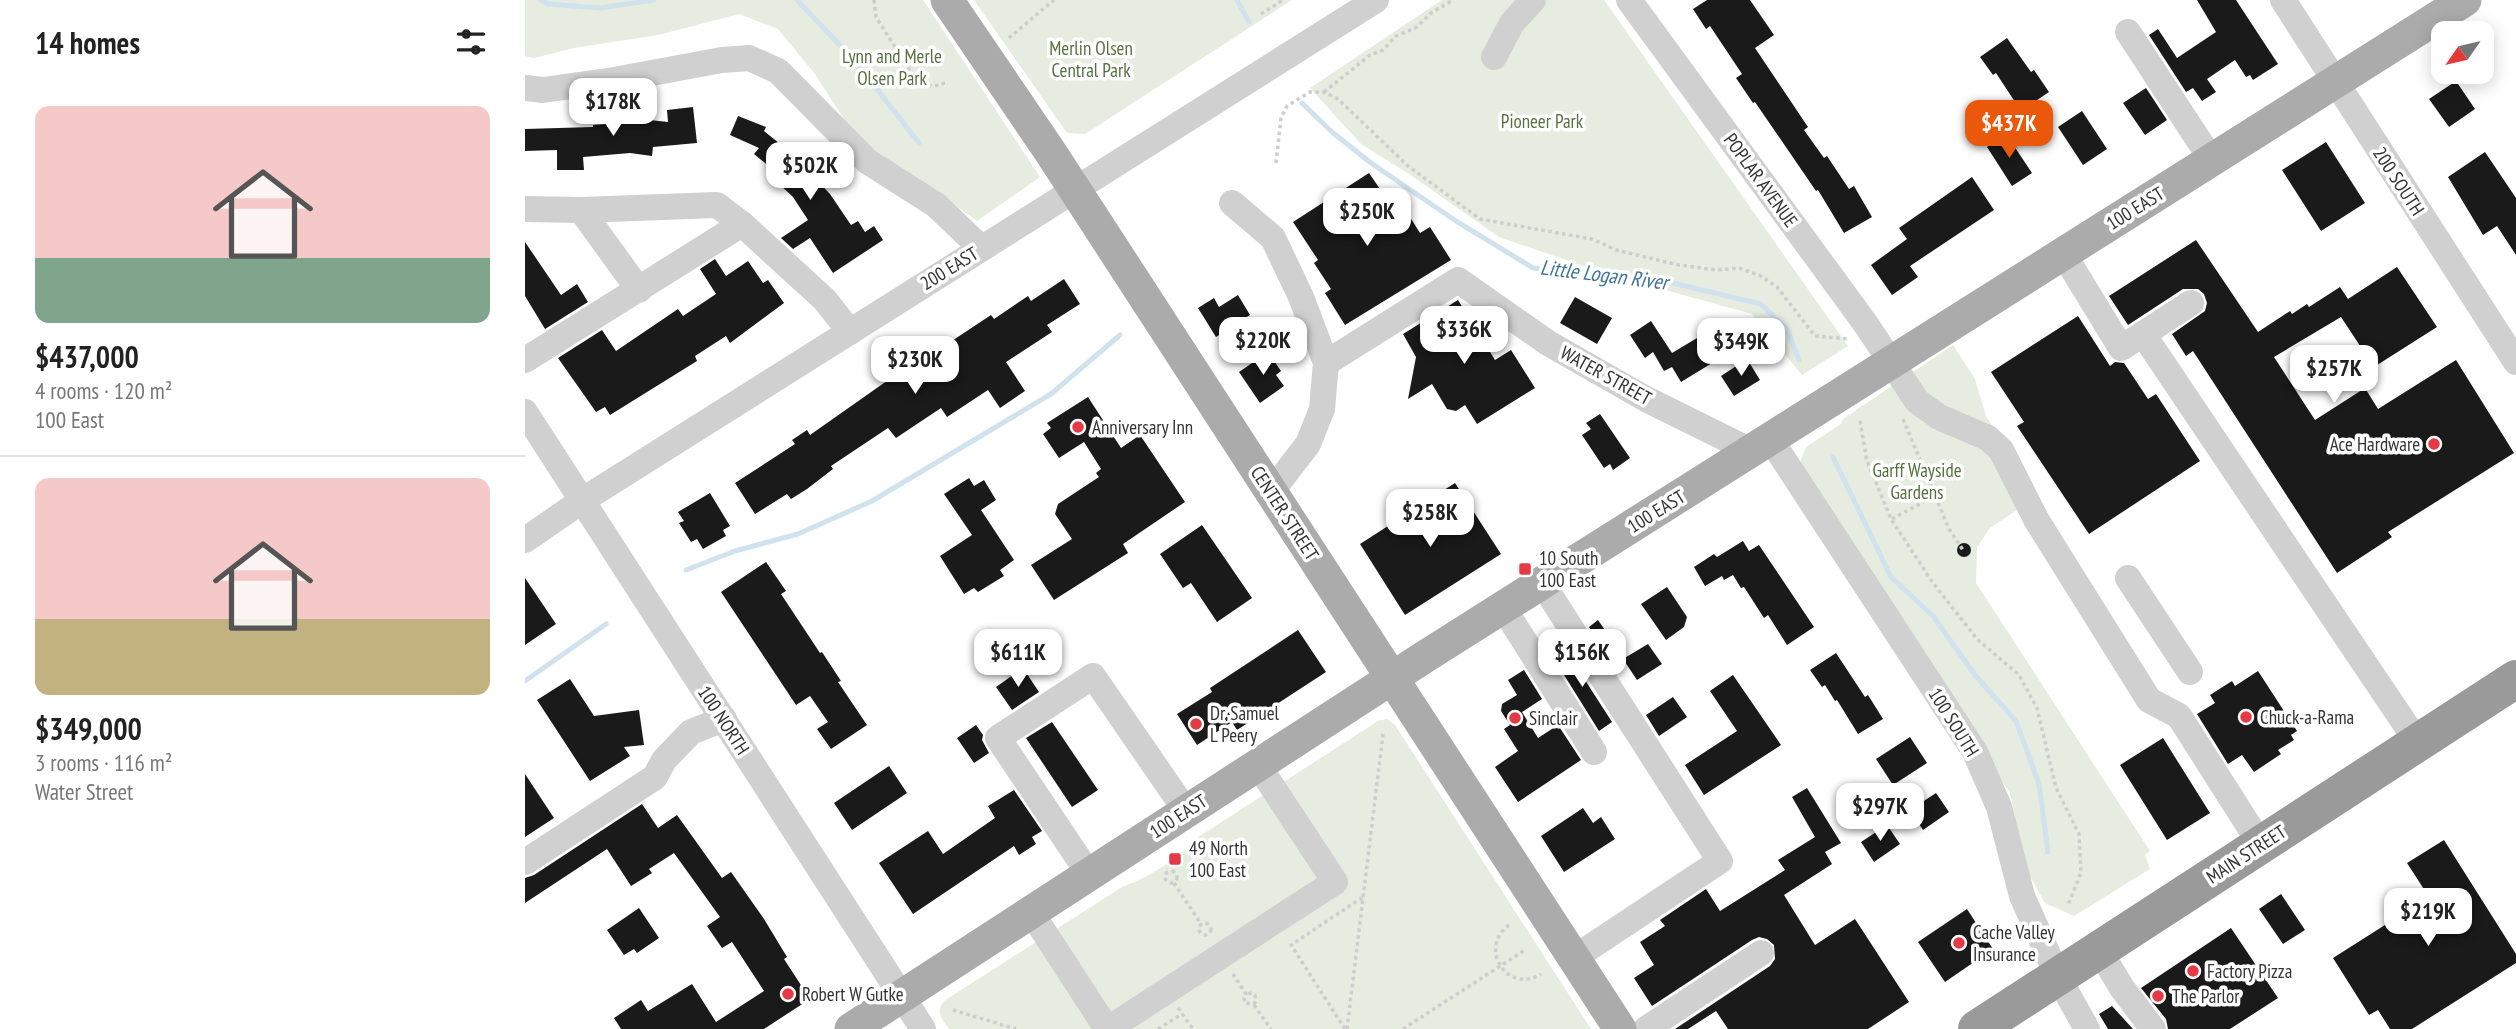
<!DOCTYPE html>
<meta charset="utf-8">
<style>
body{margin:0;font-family:"PT Sans Narrow",sans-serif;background:#f2f2f2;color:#222;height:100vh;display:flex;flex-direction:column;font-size:26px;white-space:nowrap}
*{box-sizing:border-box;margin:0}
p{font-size:23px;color:#767676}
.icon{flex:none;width:38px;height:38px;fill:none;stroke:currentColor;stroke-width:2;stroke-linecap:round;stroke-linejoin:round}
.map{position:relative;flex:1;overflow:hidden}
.side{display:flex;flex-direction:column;background:#fff;width:525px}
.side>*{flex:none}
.needle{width:46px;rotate:236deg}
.fabs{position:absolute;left:1906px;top:21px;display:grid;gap:14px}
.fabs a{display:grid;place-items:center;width:63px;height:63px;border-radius:14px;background:#fff;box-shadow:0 4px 18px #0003;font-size:35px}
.price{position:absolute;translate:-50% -60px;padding:0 16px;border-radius:14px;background:#fff;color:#222;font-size:23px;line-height:46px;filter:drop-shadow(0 2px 4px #0008)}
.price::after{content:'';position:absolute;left:50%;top:42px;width:21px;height:16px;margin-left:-10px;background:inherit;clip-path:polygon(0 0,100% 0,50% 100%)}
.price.on{background:#ea580c;color:#fff}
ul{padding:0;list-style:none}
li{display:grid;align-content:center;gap:14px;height:371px;padding:0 35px}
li+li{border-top:2px solid #e0e0e0}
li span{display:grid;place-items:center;height:217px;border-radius:14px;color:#555}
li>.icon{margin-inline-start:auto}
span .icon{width:126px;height:126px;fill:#fffc;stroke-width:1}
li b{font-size:30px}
h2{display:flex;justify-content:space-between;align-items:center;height:84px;padding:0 35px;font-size:30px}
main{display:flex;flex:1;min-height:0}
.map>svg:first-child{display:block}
</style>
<main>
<section class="side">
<h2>14 homes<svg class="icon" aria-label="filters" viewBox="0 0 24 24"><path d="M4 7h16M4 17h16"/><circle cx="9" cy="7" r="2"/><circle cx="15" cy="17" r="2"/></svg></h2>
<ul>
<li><span style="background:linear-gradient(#f6c9c9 70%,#7fa58c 0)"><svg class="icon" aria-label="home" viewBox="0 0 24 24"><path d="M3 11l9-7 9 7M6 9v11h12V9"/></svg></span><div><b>$437,000</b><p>4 rooms · 120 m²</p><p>100 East</p></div></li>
<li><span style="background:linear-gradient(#f6c9c9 65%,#c2b280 0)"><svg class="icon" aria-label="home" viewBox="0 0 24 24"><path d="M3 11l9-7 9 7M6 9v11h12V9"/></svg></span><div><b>$349,000</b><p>3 rooms · 116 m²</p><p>Water Street</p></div></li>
</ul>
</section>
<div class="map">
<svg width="1991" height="1029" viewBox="0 0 1991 1029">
<rect width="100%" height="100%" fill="#fff"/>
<g fill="#e6ecdf">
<path d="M 0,0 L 398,0 L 515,177 L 452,221 L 390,176 L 384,179 L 326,130 L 290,74 L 253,29 L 214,14 L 133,35 L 49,48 L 9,58 L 0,56 Z"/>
<path d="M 449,0 L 767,0 L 560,134 L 542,133 Z"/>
<path d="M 917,0 L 1079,0 L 1323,346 L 1277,375 L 1227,314 L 1079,273 L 974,237 L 884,174 L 836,144 L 785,88 Z"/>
<path d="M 1428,345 L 1450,379 L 1461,416 L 1511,497 L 1465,528 L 1452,547 L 1451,583 L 1625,851 L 1620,855 L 1625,869 L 1549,916 L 1520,903 L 1500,867 L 1485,793 L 1347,588 L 1275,462 L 1281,447 L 1316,424 L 1318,419 Z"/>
<path d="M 862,719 L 870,725 L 1066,1029 L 424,1029 C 417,1019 410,1012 419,1001 L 597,887 C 625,877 654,858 675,836 L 853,721 Z"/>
</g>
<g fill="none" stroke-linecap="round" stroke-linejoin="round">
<g stroke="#cfe2ee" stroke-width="5">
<path d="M 16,0 L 23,4 L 75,8 L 129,0"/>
<path d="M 272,0 L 330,61 L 394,143"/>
<path d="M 712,0 L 724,22"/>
<path d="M 777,103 L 807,132 L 846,163 L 931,221 L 1008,268 L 1135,280 L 1236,304 L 1262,329 L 1274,360"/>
<path d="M 1308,457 L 1366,577 L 1408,616 L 1450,675 L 1491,721 L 1514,784 L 1523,852"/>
<path d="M 161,570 L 210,551 L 273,534 L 347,501 L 526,394 L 595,335"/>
<path d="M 0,681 L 81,624"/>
</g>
</g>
<g fill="#1a1a1a">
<path d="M 1182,0 L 1225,0 L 1249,35 L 1230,48 L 1283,127 L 1279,130 L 1299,158 L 1302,156 L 1324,189 L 1329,186 L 1347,217 L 1319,233 L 1293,190 L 1291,191 L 1230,102 L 1228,103 L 1211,78 L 1217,74 L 1185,26 L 1181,29 L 1168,9 Z"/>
<path d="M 1672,0 L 1711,0 L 1753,64 L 1728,80 L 1725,75 L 1721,77 L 1710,60 L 1682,79 L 1691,92 L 1677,101 L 1668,88 L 1661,92 L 1624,35 L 1633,29 L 1652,58 L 1691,32 Z"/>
<path d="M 1482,38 L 1506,72 L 1509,70 L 1524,92 L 1496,111 L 1471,73 L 1468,75 L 1455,57 Z"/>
<path d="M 1931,81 L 1950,109 L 1924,127 L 1904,99 Z"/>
<path d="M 1621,88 L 1642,120 L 1620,135 L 1598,103 Z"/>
<path d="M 168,107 L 172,143 L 128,147 L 127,156 L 105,153 L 58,157 L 59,170 L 32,170 L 32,150 L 0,151 L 0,129 L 68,127 L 68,125 L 106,122 L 107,118 L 143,122 L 142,110 Z"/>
<path d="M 1557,111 L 1582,149 L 1558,165 L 1533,127 Z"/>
<path d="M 213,116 L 241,127 L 239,131 L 265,152 L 305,194 L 326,225 L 333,221 L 340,232 L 349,226 L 358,240 L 308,273 L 285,238 L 268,249 L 256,238 L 283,220 L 268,197 L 251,181 L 256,176 L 229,154 L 234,148 L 205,135 Z"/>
<path d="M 1481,134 L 1507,173 L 1487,186 L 1462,147 Z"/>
<path d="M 1801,142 L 1840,203 L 1796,231 L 1757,170 Z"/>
<path d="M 1960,152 L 1991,198 L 1991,255 L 1972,226 L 1958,235 L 1923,177 Z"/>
<path d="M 844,173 L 870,211 L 878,206 L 895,233 L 905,227 L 926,260 L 820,325 L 800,293 L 806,289 L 789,263 L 793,260 L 768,222 Z"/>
<path d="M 1447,177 L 1469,210 L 1385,266 L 1393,277 L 1367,295 L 1346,265 L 1382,239 L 1374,228 Z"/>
<path d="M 1671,240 L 1733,332 L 1765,311 L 1767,314 L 1782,304 L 1784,307 L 1815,287 L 1823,299 L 1872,267 L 1912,327 L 1849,367 L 1816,317 L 1749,357 L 1790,420 L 1840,388 L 1853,409 L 1931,360 L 1989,453 L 1863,532 L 1867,537 L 1812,573 L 1668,351 L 1661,356 L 1647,334 L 1680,311 L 1682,303 L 1679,294 L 1673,289 L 1658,289 L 1603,325 L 1584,296 Z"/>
<path d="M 0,242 L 36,295 L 52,284 L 63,302 L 20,329 L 0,296 Z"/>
<path d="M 190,259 L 201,276 L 223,261 L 238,283 L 243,280 L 259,303 L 205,343 L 201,336 L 170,356 L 172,361 L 85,415 L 80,407 L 71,412 L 33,358 L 77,330 L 91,351 L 153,309 L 158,316 L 191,294 L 175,269 Z"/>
<path d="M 539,279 L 555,304 L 522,325 L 527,332 L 481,362 L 500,391 L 475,408 L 463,390 L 422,417 L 416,408 L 371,438 L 363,428 L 306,466 L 308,469 L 282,489 L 266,499 L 262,494 L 230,514 L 210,483 L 270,444 L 267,440 L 282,430 L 285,435 L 376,371 L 377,374 L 466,315 L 469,319 L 503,296 L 506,301 Z"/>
<path d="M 713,295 L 725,315 L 691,337 L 673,308 L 689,298 L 694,307 Z"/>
<path d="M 1050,297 L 1087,318 L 1072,344 L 1035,323 Z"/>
<path d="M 933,300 L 970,360 L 986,350 L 1010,388 L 952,424 L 940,405 L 931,411 L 922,409 L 907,384 L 883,399 L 891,357 L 878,334 Z"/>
<path d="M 1553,316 L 1585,366 L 1590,362 L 1599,363 L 1623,399 L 1631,394 L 1675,461 L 1564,534 L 1492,426 L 1499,422 L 1466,372 Z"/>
<path d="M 1126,321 L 1147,353 L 1197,323 L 1205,336 L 1192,360 L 1156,382 L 1147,367 L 1139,371 L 1128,352 L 1120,358 L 1105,335 Z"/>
<path d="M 743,352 L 756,371 L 751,375 L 759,386 L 735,403 L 714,372 Z"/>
<path d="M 1222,359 L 1235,380 L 1209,396 L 1196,376 Z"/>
<path d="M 563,397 L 596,448 L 615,435 L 660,502 L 598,544 L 603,553 L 529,600 L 506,565 L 547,539 L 530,514 L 533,504 L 574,477 L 571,473 L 576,469 L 559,442 L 534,458 L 518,434 L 526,428 L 522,423 Z"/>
<path d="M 1075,414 L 1105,458 L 1088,470 L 1085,464 L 1079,468 L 1057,435 L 1066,429 L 1061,423 Z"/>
<path d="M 444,478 L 449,486 L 459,480 L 471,500 L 456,510 L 489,560 L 475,570 L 479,576 L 453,592 L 449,588 L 439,594 L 415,556 L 447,535 L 419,494 Z"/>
<path d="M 930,483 L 976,554 L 880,615 L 835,544 Z"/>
<path d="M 185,493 L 205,526 L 198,530 L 201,536 L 178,549 L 172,539 L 166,542 L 154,523 L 159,521 L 153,512 Z"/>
<path d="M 677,525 L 727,598 L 692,622 L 666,583 L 658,588 L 635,554 Z"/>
<path d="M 1218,541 L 1224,551 L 1234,545 L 1289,627 L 1262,645 L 1243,615 L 1239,618 L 1219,587 L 1216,588 L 1208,575 L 1199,580 L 1197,576 L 1180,586 L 1169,567 L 1189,554 L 1192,557 Z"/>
<circle cx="1439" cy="550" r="7"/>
<path d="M 241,562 L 261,591 L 256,594 L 295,653 L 297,652 L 316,681 L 313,682 L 342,725 L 306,749 L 292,729 L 303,722 L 285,696 L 271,705 L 196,592 Z"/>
<path d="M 0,578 L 31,624 L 0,645 Z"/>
<path d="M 1142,587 L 1162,617 L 1159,627 L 1141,640 L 1116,604 Z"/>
<path d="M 1073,620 L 1093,649 L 1083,656 L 1064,627 Z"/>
<path d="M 773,630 L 801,672 L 712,730 L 707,722 L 672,745 L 652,714 L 687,692 L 685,688 Z"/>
<path d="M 1123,644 L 1137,664 L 1112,680 L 1098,659 Z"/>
<path d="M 1038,646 L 1087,722 L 1074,731 L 1026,654 Z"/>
<path d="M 1311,653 L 1340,697 L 1343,695 L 1358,719 L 1333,734 L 1312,700 L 1310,701 L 1300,685 L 1297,687 L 1285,670 Z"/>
<path d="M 498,668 L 514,692 L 487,710 L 471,687 Z"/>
<path d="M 999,670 L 1017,699 L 997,712 L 1013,738 L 1033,725 L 1056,760 L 993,802 L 970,767 L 993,751 L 979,729 L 985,725 L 976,711 L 977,704 L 992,695 L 983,680 Z"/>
<path d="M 1733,671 L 1772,731 L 1766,735 L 1769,740 L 1753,750 L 1756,754 L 1729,772 L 1717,755 L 1703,764 L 1672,714 L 1690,703 L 1685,695 L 1707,681 L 1710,686 Z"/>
<path d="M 1208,675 L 1256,745 L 1179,795 L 1160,765 L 1212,731 L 1185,691 Z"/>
<path d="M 45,679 L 69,716 L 114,710 L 119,745 L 99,747 L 105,756 L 65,781 L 12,700 Z"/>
<path d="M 1148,697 L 1162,717 L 1134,736 L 1121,715 Z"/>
<path d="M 527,722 L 573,790 L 547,807 L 501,738 Z"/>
<path d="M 451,725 L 458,735 L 457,740 L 464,753 L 449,763 L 432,738 Z"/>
<path d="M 1385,737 L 1402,763 L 1368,785 L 1351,759 Z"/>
<path d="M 1638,738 L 1685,813 L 1642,840 L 1595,765 Z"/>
<path d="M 364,766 L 382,793 L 327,830 L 309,803 Z"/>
<path d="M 0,774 L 29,818 L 0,837 Z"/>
<path d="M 1282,788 L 1316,843 L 1300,852 L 1307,864 L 1259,895 L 1290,945 L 1330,919 L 1384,1002 L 1343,1029 L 1203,1029 L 1191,1011 L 1163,1029 L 1150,1029 L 1245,966 L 1250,959 L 1249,945 L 1242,939 L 1234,937 L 1227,940 L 1127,1006 L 1109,978 L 1129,965 L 1115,942 L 1140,926 L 1135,920 L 1181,889 L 1195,911 L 1260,870 L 1253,860 L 1290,837 L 1267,797 Z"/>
<path d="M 489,790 L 517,831 L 507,837 L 511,844 L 494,855 L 489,846 L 388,914 L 354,863 L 403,831 L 418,854 L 470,818 L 463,806 Z"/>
<path d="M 1411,793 L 1424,812 L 1398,830 L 1385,810 Z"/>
<path d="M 117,804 L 133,828 L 152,815 L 197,878 L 206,872 L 239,919 L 262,957 L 259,959 L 285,999 L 239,1029 L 96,1029 L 89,1018 L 116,1000 L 123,1011 L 167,984 L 191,1022 L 239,991 L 207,942 L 197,948 L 182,926 L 195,917 L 149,853 L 124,869 L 127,873 L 106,886 L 82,849 L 0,903 L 0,878 L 9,875 Z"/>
<path d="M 1058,808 L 1068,823 L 1076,817 L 1090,839 L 1039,872 L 1016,836 Z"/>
<path d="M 1362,825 L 1375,844 L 1349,862 L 1336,842 Z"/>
<path d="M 1919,840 L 1991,954 L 1991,963 L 1887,1029 L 1865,1029 L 1853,1010 L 1844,1015 L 1808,958 L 1904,897 L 1882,863 Z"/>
<path d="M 1756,894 L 1780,930 L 1758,944 L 1734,909 Z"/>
<path d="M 114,908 L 134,938 L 112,953 L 109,949 L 99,955 L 82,930 Z"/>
<path d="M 1442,909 L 1468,949 L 1420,982 L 1393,942 Z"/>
<path d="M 1706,928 L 1753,998 L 1705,1029 L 1643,1029 L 1641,1019 L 1616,988 Z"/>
<path d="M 1587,1006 L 1608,1029 L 1583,1029 L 1574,1014 Z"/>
</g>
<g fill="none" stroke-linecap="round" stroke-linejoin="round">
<g stroke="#cdcdcd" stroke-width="3.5" stroke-dasharray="3.5 3.5" stroke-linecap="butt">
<path d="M 349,0 L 351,17 L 389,77 L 399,85 L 409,86 L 420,83"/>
<path d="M 736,14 L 758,0"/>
<path d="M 484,38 L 529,0"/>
<path d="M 799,92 L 845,55 L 858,50 L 871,36 L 892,27 L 906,13 L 928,0"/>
<path d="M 751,163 L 756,118 L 762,106 L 785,92 L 799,92 L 813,99 L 883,166 L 955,219 L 1067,239 L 1091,250 L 1154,265 L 1191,270 L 1214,268 L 1234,275 L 1252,287 L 1290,336 L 1324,339"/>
<path d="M 1378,419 L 1424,529 L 1438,550"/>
<path d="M 1335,421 L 1342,461 L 1366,519 L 1408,583 L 1453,640 L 1494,675 L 1512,708 L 1531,788 L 1554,834 L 1556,873 L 1543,905"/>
<path d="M 1367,519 L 1411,495"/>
<circle cx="646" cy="877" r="6"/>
<path d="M 649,883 L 676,924"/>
<circle cx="680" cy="929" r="6"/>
<path d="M 984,925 C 952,948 983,995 1016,974"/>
<path d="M 708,974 L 721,994 L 719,998 L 720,1003 L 729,1004 L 731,1001 L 730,995 L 727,993 L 721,994"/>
<path d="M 729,1005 L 746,1029"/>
<path d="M 653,1008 L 668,1029"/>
<path d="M 428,1010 L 491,1029"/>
<path d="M 633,1029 L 657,1014"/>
<path d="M 820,1029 L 766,945 L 838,897"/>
<path d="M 822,1029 L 858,734"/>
<path d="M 878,1029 L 1000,950"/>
</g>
<g stroke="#d0d0d0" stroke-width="26">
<path d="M 1104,0 L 1340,323 L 1392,401 L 1414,417 L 1463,438 L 1476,450 L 1512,521 L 1624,700 L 1654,716 L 1736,845"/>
<path d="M 1758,0 L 1991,362"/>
<path d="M 1603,32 L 1686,159"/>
<path d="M 969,57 L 987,23 L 1008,0"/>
<path d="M 0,88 L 18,90 L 89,80 L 197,60 L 224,58 L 253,71 L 342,161 L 411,205 L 456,248"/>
<path d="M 707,203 L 748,238 L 776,297 L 801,363 L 797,409 L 783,444 L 746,492"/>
<path d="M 0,209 L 56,210 L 192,205 L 217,224 L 300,300 L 325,332"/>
<path d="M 56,210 L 114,290"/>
<path d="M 1538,253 L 1596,348 L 1618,334 L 1893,743"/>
<path d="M 1618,334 L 1666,303"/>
<path d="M 0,360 L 217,224"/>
<path d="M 801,363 L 933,280 L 1023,343 L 1121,399 L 1226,451"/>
<path d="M 0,412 L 398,1029"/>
<path d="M 1246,440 L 1450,752 L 1474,807 L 1497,896 L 1533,977 L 1562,1029"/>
<path d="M 0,540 L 58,500 L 851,0"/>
<path d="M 1603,578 L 1665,672"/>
<path d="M 1017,583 L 1195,861 L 1049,958"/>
<path d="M 978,607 L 1069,752"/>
<path d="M 0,862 L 130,777 L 139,760 L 166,732 L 199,719"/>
<path d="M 564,874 L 473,738 L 568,676 L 661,811"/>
<path d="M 506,912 L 582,1029"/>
<path d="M 1574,950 L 1597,988 L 1628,1029"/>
<path d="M 583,1029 L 810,882 L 733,765"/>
<path d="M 1121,1029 L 1236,953"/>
</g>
<g stroke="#ababab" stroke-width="33">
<path d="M 422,0 L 526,153 L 1095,1029"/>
<path d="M 326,1029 L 901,656 L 1940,0"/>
</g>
<path stroke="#9a9a9a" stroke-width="38" d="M 1452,1029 L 1991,679"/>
</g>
<g fill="#e63946" stroke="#fff" stroke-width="2.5">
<circle cx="553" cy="427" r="7"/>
<circle cx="1909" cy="444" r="7"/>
<rect x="993" y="562" width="14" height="14" rx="3.5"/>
<circle cx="1721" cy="717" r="7"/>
<circle cx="990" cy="718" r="7"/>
<circle cx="671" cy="724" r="7"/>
<rect x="643" y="852" width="14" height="14" rx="3.5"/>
<circle cx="1434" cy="943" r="7"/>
<circle cx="1668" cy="971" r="7"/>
<circle cx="263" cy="994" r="7"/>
<circle cx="1633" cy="996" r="7"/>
</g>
<g text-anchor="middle" stroke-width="7" stroke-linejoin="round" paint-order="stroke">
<g font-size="19" fill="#56703f" stroke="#fff">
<text x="566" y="55">Merlin Olsen<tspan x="566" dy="22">Central Park</tspan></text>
<text x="367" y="63">Lynn and Merle<tspan x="367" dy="22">Olsen Park</tspan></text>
<text x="1017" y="128">Pioneer Park</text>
<text x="1392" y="477">Garff Wayside<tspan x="1392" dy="22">Gardens</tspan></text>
</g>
<g font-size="19" fill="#333" stroke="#fff">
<text transform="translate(1236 180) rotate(54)" y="7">POPLAR AVENUE</text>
<text transform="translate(1874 181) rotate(57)" y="7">200 SOUTH</text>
<text transform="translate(1610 208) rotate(-32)" y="7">100 EAST</text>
<text transform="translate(424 268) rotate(-32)" y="7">200 EAST</text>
<text transform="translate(1081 375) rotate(29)" y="7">WATER STREET</text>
<text transform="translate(1131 511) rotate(-32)" y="7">100 EAST</text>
<text transform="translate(760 513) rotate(57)" y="7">CENTER STREET</text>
<text transform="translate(199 720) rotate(57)" y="7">100 NORTH</text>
<text transform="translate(1429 722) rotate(58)" y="7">100 SOUTH</text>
<text transform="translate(653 816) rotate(-33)" y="7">100 EAST</text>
<text transform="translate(1721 854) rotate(-33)" y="7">MAIN STREET</text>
</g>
<g font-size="19" fill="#333" stroke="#fff" text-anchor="start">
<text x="567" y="434">Anniversary Inn</text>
<text x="1895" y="451" text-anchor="end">Ace Hardware</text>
<text x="1014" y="565">10 South<tspan x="1014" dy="22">100 East</tspan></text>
<text x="685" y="720">Dr. Samuel<tspan x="685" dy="22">L Peery</tspan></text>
<text x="1735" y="724">Chuck-a-Rama</text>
<text x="1004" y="725">Sinclair</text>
<text x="664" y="855">49 North<tspan x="664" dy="22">100 East</tspan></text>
<text x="1448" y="939">Cache Valley<tspan x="1448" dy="22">Insurance</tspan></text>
<text x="1682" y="978">Factory Pizza</text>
<text x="277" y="1001">Robert W Gutke</text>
<text x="1647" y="1003">The Parlor</text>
</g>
<g font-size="21" font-style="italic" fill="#3f7597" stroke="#fff">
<text transform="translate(1079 275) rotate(7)" y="7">Little Logan River</text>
</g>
</g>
</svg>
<div class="fabs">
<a><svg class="needle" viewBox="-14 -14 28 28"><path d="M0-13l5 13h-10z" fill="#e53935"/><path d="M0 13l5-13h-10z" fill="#767676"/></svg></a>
</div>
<b class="price" style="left:88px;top:138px">$178K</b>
<b class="price on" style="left:1484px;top:160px">$437K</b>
<b class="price" style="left:285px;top:202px">$502K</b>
<b class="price" style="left:842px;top:248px">$250K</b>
<b class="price" style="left:939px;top:366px">$336K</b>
<b class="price" style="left:738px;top:377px">$220K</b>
<b class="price" style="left:1216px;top:378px">$349K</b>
<b class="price" style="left:390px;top:396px">$230K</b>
<b class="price" style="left:1809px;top:405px">$257K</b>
<b class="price" style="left:905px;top:549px">$258K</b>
<b class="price" style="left:493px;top:689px">$611K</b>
<b class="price" style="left:1057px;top:689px">$156K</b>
<b class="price" style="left:1355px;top:843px">$297K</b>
<b class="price" style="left:1903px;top:948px">$219K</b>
</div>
</main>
